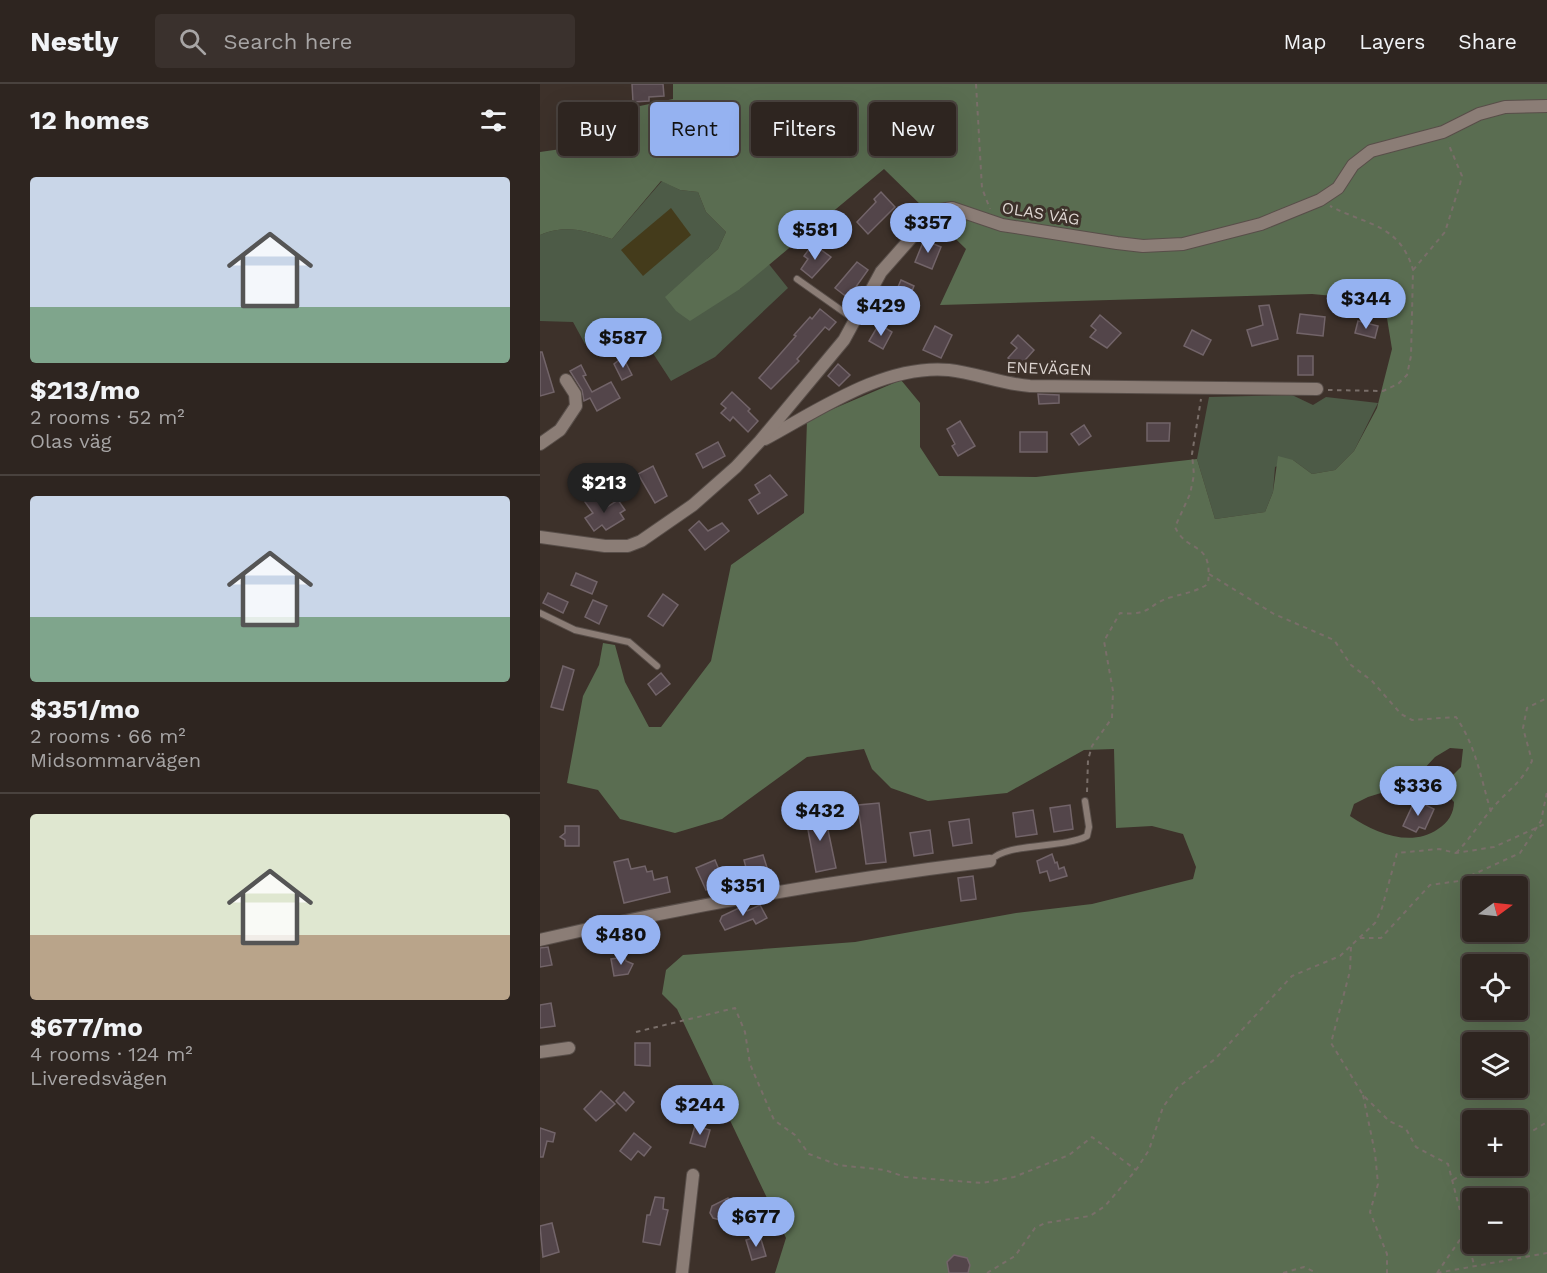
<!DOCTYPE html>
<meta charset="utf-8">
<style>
body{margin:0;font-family:"Work Sans",sans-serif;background:#3a312d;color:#f1f3f6;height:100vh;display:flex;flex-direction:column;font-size:22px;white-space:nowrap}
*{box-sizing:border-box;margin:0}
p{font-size:20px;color:#a7a5a5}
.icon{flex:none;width:33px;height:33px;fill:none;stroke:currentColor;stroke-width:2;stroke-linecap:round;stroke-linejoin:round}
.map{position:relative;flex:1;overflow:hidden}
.drawer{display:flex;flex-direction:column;background:#2e2520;width:540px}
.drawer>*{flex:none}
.guide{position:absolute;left:18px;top:18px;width:570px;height:54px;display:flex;gap:12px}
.needle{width:39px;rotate:75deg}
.fabs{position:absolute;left:922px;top:792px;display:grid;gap:12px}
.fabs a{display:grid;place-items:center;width:66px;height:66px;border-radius:6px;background:#2e2520;box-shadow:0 6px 24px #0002,0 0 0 2px #49423e;font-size:30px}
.price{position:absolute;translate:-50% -51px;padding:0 14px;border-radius:21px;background:#95b2f1;color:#111;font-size:20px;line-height:39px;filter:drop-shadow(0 2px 3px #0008)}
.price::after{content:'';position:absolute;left:50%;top:36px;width:18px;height:14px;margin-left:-9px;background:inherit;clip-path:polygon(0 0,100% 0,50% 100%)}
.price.selected{background:#222;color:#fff}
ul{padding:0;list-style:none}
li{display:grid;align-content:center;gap:12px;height:318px;padding:0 30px}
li+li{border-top:2px solid #49423e}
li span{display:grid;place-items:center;height:186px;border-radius:6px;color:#555}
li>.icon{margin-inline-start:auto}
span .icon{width:108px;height:108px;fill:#fffc;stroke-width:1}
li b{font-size:26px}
h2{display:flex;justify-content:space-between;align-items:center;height:72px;padding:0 30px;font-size:26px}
.tag{padding:0 21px;border-radius:6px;background:#2e2520;box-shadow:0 6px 24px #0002,0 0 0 2px #49423e;font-size:21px;line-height:54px}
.tag.selected{background:#95b2f1;color:#111}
header{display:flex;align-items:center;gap:36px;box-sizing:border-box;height:84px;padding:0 30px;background:#2e2520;border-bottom:2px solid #49423e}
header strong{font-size:28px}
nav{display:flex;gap:33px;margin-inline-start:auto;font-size:21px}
.search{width:420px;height:54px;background:#3a312d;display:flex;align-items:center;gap:15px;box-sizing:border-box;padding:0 21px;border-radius:6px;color:#a7a5a5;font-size:22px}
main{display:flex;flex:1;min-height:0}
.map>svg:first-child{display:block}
</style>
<header>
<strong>Nestly</strong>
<div class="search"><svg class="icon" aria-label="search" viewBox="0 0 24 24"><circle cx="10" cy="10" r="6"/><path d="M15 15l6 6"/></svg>Search here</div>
<nav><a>Map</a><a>Layers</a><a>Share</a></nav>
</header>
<main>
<section class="drawer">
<h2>12 homes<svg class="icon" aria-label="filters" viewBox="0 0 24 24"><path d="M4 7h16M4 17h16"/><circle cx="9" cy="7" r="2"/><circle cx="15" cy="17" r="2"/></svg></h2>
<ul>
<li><span style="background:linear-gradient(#c9d6e8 70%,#7fa58c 0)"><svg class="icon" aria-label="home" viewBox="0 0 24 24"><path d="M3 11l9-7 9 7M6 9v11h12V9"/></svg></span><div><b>$213/mo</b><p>2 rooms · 52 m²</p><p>Olas väg</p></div></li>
<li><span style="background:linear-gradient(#c9d6e8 65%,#7fa58c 0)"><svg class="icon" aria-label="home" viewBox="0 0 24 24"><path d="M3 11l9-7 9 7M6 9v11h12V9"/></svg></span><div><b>$351/mo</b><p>2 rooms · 66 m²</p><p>Midsommarvägen</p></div></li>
<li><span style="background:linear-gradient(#dfe7d0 65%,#b9a48a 0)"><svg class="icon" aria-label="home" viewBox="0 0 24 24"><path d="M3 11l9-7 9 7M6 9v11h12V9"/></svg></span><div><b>$677/mo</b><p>4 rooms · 124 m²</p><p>Liveredsvägen</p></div></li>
</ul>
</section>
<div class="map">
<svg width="1007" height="1189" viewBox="0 0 1007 1189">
<rect width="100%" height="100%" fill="#3d312a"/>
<g fill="#4d5b47">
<path d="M 122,97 L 140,106 L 158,108 L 166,128 L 186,148 L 178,165 L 167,175 L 200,205 L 228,179 L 248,204 L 175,273 L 131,297 L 90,234 L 45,260 L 33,238 L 0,237 L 0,151 C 27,140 45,147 72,155 Z"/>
<path d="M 752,311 L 773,321 L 786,313 L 838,319 L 814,367 L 795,386 L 772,390 L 753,376 L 735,383 L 733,408 L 725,428 L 675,435 L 657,375 L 669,313 Z"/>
</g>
<path fill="#5a6d51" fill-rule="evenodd" d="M 133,0 L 1007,0 L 1007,1189 L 235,1189 L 246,1154 L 137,925 L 122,910 L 126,886 L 143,871 L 315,858 L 476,829 L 552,820 L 653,795 L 656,783 L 643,750 L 612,742 L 576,744 L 574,665 L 544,666 L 467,709 L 388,717 L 351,704 L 332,685 L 324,665 L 267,673 L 182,735 L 135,749 L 80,735 L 58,706 L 27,699 L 43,612 L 59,581 L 63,559 L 75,561 L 85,598 L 109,643 L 121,643 L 171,577 L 191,481 L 264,429 L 267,336 L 361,296 L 380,319 L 380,363 L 399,392 L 496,393 L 657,375 L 675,435 L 725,428 L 733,408 L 738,372 L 753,376 L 772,390 L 795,386 L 814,367 L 837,324 L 852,265 L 846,228 L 815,214 L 772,210 L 400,221 L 426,165 L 344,85 L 200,205 L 150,237 L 136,227 L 125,213 L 178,165 L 186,148 L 166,128 L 158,108 L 140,106 L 121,97 L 72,155 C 45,147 27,140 0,151 L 0,68 L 49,61 L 73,47 L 81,26 L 133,15 ZM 910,664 L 923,665 L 921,683 L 904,700 L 905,708 L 914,718 C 914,729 908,739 898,745 C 871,764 835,749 810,732 L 814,720 L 828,713 L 870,700 L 895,673 ZM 933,802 L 978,802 L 978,848 L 933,848 ZM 933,880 L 978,880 L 978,926 L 933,926 ZM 933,958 L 978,958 L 978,1004 L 933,1004 ZM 933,1036 L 978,1036 L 978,1082 L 933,1082 ZM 933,1114 L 978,1114 L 978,1160 L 933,1160 Z"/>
<path fill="#443b1b" d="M 131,124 L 151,151 L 103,192 L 81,166 Z"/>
<g fill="#53454a" stroke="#726469" stroke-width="1.5">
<path d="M 92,0 L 123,0 L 124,12 L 109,13 L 109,17 L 93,18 Z"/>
<path d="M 341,108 L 355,123 L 328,150 L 317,138 L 336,118 L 334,115 Z"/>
<path d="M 384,156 L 401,163 L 392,185 L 375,178 Z"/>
<path d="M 273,160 L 291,173 L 272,194 L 261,185 L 268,175 L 264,172 Z"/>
<path d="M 317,178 L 328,186 L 308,214 L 295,204 Z"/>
<path d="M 361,196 L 374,202 L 366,222 L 352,217 Z"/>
<path d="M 729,221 L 738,255 L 712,262 L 707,246 L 723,241 L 719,222 Z"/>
<path d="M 280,225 L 296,238 L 289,246 L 285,243 L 257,275 L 259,277 L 231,305 L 219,294 L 256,252 L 254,251 L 270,233 L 272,235 Z"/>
<path d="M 760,230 L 785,233 L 783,252 L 757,249 Z"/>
<path d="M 560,231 L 581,249 L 567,264 L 550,253 L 556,246 L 551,242 Z"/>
<path d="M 818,237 L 838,242 L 835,254 L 815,249 Z"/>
<path d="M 339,240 L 352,248 L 343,265 L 329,257 Z"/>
<path d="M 395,242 L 412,251 L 401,274 L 383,266 Z"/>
<path d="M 652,246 L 671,256 L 663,271 L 644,262 Z"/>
<path d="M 478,251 L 494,266 L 478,284 L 468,274 L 477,264 L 471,259 Z"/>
<path d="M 0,268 L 2,268 L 14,308 L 0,312 Z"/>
<rect x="758" y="272" width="15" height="19"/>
<path d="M 83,273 L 92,291 L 82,296 L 74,280 Z"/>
<path d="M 298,280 L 310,291 L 299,302 L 288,292 Z"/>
<path d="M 41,281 L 46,291 L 43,292 L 52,308 L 71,298 L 80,314 L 57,327 L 50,314 L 44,317 L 42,306 L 30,287 Z"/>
<path d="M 192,308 L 210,325 L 208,327 L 218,337 L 208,348 L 193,333 L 190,337 L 181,329 L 186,324 L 181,320 Z"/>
<path d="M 498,310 L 519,311 L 519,319 L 499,320 Z"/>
<path d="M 420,337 L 435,362 L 418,372 L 412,362 L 415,360 L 407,345 Z"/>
<path d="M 607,339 L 630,339 L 629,357 L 607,357 Z"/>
<path d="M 544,341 L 551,352 L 539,361 L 531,350 Z"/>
<rect x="480" y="348" width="27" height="20"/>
<path d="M 178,358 L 185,372 L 163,384 L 156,370 Z"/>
<path d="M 63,382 L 69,398 L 50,405 L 44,389 Z"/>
<path d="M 113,382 L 127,412 L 115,419 L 98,390 Z"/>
<path d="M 230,391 L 247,411 L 218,430 L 209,416 L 220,409 L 215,401 Z"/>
<path d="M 55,411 L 64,425 L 78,416 L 85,426 L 80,429 L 84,435 L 66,446 L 62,441 L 54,447 L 45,434 L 53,429 L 45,418 Z"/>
<path d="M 159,437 L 168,447 L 182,439 L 189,447 L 165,466 L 149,446 Z"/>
<path d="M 36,489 L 57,498 L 52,510 L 31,501 Z"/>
<path d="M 8,509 L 28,518 L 23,529 L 3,519 Z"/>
<path d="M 123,510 L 138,521 L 123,542 L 108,532 Z"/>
<path d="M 53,516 L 67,522 L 59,540 L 45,533 Z"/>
<path d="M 23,582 L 34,586 L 23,626 L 11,623 Z"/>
<path d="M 121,589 L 130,600 L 116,611 L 108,600 Z"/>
<path d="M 875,716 L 894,725 L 885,745 L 879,743 L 876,748 L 863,742 Z"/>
<path d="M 339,719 L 346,778 L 326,780 L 318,721 Z"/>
<path d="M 530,721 L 533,745 L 514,748 L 510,724 Z"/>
<path d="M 493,726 L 497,750 L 476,753 L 473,729 Z"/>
<path d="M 284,727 L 296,784 L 276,788 L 265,730 Z"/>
<path d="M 429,735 L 432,759 L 413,762 L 409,738 Z"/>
<path d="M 25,742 L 39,742 L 39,762 L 25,762 L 25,756 L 20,753 L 25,749 Z"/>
<path d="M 390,746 L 393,769 L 374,772 L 370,749 Z"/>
<path d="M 512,770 L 515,779 L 517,778 L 519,785 L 524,783 L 527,792 L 510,797 L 507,787 L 500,789 L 497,777 Z"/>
<path d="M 223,771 L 230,793 L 210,799 L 204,776 Z"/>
<path d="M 88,775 L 91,785 L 105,782 L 107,788 L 112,787 L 114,796 L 127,793 L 130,808 L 84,819 L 74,778 Z"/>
<path d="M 175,776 L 184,798 L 166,806 L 156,784 Z"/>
<path d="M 433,792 L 436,815 L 421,817 L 418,794 Z"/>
<path d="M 220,821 L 227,834 L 216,840 L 213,835 L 185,846 L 180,837 L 182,832 L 199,824 L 205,823 L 207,827 Z"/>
<path d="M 8,863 L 12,881 L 0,883 L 0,864 Z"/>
<path d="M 85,873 L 86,877 L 93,880 L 88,890 L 74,892 L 71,875 Z"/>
<path d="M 11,919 L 15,942 L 0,944 L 0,921 Z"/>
<path d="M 95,959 L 110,959 L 110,982 L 95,981 Z"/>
<path d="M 61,1007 L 75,1020 L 56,1037 L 44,1025 Z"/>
<path d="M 84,1008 L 94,1018 L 86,1027 L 76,1017 Z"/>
<path d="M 155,1042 L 170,1046 L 165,1063 L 150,1059 Z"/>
<path d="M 0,1044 L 15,1049 L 13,1058 L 7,1057 L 3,1073 L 0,1073 Z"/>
<path d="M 94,1049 L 111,1063 L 104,1072 L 98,1067 L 91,1076 L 80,1067 Z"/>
<path d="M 115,1113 L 124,1114 L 123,1125 L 128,1126 L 120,1161 L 103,1158 L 107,1131 L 110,1131 Z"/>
<path d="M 188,1114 L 201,1138 L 188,1145 L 184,1137 L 173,1134 L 170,1129 L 172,1122 Z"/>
<path d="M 12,1139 L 19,1168 L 3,1173 L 0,1142 Z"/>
<path d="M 220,1152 L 226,1172 L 212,1176 L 206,1156 Z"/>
<path d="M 414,1171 L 427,1174 L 430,1181 L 428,1189 L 409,1189 L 407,1178 Z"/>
</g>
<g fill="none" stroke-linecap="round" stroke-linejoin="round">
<g stroke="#584e49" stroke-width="8">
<g id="service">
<path d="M 257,195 L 315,236"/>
<path d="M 0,529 L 35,546 L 89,558 L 117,582"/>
<path d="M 450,777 C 465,758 523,765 547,752 L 549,743 L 545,717"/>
</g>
</g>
<g stroke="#584e49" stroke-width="14">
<g id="minor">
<path d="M 225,355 C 279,326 344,280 409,286 C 436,289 462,300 490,302 L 777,305"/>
<path d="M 0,360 L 20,346 L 36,322 L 35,310 L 26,296"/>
<path d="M 0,453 L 65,462 L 88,462 L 101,457 L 153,421 L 196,383 L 220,357 L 304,256 L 341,188 L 387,136 L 401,126 L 412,124 L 462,141 L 577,159 L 603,162 L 643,160 L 721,140 L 780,116 L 798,104 L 813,81 L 831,67 L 903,48 L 939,30 L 965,23 L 1007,22"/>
<path d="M 0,856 C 148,821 298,796 450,777"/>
<path d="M 0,968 L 29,964"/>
<path d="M 142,1189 L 153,1091"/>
</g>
</g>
<g stroke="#796e69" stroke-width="2" stroke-dasharray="4.5 4.5" stroke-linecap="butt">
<path d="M 436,0 L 442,104 L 450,125"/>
<path d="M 873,186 L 905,148 L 920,100 L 922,92 L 908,59"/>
<path d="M 788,306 L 843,307 L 858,300 L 867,291 L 871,272 L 873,186 C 860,140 826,141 790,122"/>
<path d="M 669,490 L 734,530 L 794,556 L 811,581 L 832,597 L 861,630 L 872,636 L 916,633 C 936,662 941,695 951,728"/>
<path d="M 547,708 L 548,676 L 552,662 L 572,634 L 573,607 L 564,557 L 580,529 C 613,532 608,519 632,513 C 646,509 655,508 668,500 C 673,455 648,471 635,443 L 650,410 L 654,391 L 652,370 L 661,315"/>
<path d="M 916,769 C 932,753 943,733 959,717 C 974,701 981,698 992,677 L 983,644 L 987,624 L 1007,614"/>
<path d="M 820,854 L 841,854 L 890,801 L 919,797 L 980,769 L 1001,737 L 1007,708"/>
<path d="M 811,863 L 810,887 L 791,959 L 823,1011 L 849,1037 L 866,1045 L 876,1063 L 908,1080 L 934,1181"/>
<path d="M 96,948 L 195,924 L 205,948 L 210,980 L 234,1036 L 255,1051 L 269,1070 L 298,1081 L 345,1086 L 365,1093 L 442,1099 L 474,1093 L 529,1071 L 552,1053 L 596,1086"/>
<path d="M 823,1011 L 835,1069 L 838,1100 L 830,1128 L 847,1170 L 847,1189"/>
<path d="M 978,1056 L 1007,1038"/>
<path d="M 913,1096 L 935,1082"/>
<path d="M 447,1189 L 475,1172 L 495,1144 L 505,1139 L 550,1132 L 565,1122 L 596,1086 L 609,1066 L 623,1023 L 637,1004 L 675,975 L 752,892 L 800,872 L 835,839 L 842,824 L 857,769 L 899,765 L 916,769 L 954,763 L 1007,739"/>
<path d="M 743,1189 L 764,1183 L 777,1189"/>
<path d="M 897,1189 L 1007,1169"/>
<path d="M 897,1189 L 926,1147"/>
</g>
<use href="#service" stroke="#8b7d76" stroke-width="6"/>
<use href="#minor" stroke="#8b7d76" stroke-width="12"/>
</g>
<g text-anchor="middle" stroke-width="6" stroke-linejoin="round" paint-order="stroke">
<g font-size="16" fill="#dfd7d3" stroke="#3d312a">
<text transform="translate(501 129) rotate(9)" y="6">OLAS VÄG</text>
<text transform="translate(509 284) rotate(2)" y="6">ENEVÄGEN</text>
</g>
</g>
</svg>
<div class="fabs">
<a><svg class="needle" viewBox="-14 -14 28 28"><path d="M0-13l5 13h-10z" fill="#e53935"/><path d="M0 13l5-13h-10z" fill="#a7a5a5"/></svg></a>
<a><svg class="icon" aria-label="locate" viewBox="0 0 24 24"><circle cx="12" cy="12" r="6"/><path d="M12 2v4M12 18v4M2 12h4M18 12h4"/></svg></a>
<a><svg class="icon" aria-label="layers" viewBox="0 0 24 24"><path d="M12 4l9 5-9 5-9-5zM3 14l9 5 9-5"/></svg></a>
<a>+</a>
<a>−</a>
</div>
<b class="price" style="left:388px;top:170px">$357</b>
<b class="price" style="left:275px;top:177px">$581</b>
<b class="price" style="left:826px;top:246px">$344</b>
<b class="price" style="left:341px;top:253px">$429</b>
<b class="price" style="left:83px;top:285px">$587</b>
<b class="price selected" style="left:64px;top:430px">$213</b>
<b class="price" style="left:878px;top:733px">$336</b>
<b class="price" style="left:280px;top:758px">$432</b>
<b class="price" style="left:203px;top:833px">$351</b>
<b class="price" style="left:81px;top:882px">$480</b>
<b class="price" style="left:160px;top:1052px">$244</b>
<b class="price" style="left:216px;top:1164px">$677</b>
<div class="guide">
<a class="tag">Buy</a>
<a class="tag selected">Rent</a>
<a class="tag">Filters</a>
<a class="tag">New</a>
</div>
</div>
</main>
